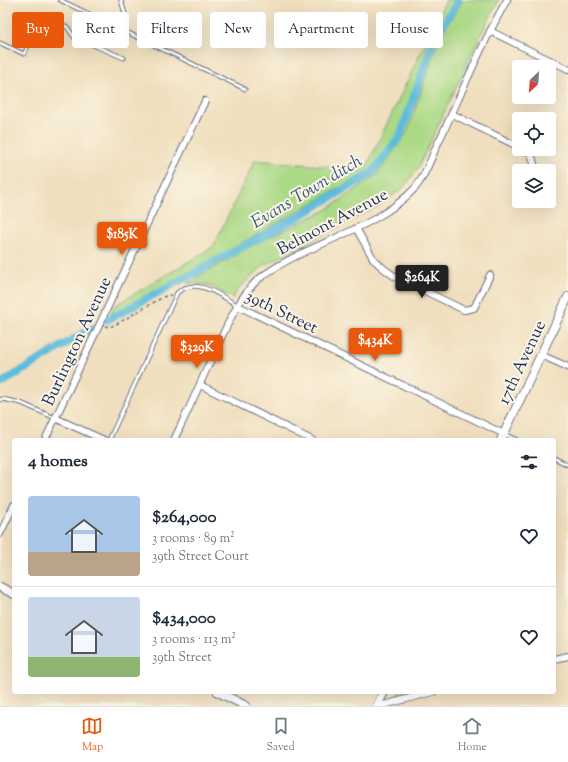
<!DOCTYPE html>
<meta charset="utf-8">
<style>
body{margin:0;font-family:"Sorts Mill Goudy",serif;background:#f6f6f7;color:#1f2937;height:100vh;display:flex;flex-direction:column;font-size:15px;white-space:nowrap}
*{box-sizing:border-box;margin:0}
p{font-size:13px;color:#747a83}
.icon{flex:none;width:22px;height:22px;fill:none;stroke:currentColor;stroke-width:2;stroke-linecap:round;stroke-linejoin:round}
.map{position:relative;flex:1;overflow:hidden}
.details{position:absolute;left:12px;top:438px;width:544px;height:256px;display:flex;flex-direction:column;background:#fff;border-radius:4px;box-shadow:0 4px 16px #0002}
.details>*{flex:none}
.top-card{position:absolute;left:12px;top:12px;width:544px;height:36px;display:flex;gap:8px}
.needle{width:26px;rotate:205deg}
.buttons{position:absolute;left:512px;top:60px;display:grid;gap:8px}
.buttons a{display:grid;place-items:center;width:44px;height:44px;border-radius:4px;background:#fff;box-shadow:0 4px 16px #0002;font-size:20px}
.price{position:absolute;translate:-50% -34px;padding:0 9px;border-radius:4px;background:#ea580c;color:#fff;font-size:13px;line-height:26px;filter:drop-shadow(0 1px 2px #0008)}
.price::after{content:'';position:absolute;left:50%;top:24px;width:12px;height:9px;margin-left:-6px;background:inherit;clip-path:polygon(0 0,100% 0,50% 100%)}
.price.active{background:#222;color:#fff}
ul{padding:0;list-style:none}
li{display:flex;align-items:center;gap:12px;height:100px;padding:0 16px}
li+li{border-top:1px solid #e0e1e3}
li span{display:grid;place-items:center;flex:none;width:112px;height:80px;border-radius:4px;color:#555}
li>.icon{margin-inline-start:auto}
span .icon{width:48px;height:48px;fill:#fffc;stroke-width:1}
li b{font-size:17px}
h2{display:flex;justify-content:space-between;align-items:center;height:48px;padding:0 16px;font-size:17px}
.tag{padding:0 14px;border-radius:4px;background:#fff;box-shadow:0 4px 16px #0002;font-size:14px;line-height:36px}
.tag.active{background:#ea580c;color:#fff}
.tabs{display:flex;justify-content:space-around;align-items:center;height:56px;border-top:1px solid #e0e1e3;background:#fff;font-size:11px;color:#747a83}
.tabs a{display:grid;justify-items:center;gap:2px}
.tabs .active{color:#ea580c}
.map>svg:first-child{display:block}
</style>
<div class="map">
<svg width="568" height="706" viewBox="0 0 568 706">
<rect width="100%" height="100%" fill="#fcf5e5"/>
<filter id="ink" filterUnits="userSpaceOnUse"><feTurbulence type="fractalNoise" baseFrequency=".025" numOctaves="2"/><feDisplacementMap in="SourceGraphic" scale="8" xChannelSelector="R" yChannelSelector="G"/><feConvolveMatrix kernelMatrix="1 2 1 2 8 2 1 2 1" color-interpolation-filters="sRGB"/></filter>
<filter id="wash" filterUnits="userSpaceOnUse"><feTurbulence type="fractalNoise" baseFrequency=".012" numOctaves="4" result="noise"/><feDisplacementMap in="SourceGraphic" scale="16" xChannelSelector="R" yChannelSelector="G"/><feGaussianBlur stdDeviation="0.9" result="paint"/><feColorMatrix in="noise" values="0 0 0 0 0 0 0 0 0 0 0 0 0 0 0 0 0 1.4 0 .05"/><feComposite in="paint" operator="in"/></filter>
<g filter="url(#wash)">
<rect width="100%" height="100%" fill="#f0dfbe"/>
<g fill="#abd986" stroke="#638472">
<path d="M 446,0 L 456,0 L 432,40 L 398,134 L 369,171 L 203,265 L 109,316 L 114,306 L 213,247 L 255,160 L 365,170 Z"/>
<path d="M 463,0 L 499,0 L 486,24 L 418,168 L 403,188 L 380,205 L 263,266 L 238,289 L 233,298 L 208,285 L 187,283 L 255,244 L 326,210 L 377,175 L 407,132 L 439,38 Z"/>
<path d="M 399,692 L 419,692 L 396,698 Z"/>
</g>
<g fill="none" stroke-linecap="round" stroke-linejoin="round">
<g stroke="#5dbcdb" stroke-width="8">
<path d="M 107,320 L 298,217 L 372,173 L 400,136 L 434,40 L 458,0"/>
<path d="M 0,384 L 92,328"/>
</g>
</g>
</g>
<g filter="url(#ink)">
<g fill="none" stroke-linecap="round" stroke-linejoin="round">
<g stroke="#666d80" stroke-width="5">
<g id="service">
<path d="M 60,0 L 245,89"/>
<path d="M 119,28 L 125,14 L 121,0"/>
<path d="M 0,43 L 24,54 L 43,16 L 67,27 L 74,37 L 124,58"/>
<path d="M 0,400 L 2,399 L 21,403 L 55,418"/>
<path d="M 504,434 L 517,440"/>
<path d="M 109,440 L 177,293 C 195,276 221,295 238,306"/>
<path d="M 554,458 L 568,465"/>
</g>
</g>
<g stroke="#666d80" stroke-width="8">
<g id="minor">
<path d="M 490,31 L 568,69"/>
<path d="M 452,114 L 519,147"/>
<path d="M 523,149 L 531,153 L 536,171"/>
<path d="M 356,228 L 374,260 L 383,268 L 394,276 L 464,310 L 474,308 L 490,275"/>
<path d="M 238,306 L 504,434"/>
<path d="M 541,355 L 568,367"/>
<path d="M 200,385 L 312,440"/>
<path d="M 55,418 L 104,440"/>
<path d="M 45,440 L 205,101"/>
<path d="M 174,440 C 186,415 197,391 208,366 C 221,340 237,296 260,278 C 307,242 375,232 416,187 C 427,174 432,154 440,139 C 462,93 481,44 507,0"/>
<path d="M 0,534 L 14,505"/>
<path d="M 554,659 L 568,656"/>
<path d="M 380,706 L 433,692"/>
</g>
</g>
<g stroke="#666d80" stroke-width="10">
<g id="secondary">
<path d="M 501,440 L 568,297"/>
<path d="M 0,587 L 14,594"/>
<path d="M 218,692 L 246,706"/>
<path d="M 377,706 L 384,692"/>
</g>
</g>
<path stroke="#666d80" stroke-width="1.5" stroke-dasharray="3 3" stroke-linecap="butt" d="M 105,326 L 109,327 L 115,325 L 163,297 L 171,295"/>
<use href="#service" stroke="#fff" stroke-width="3"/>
<use href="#minor" stroke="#fff" stroke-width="6"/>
<use href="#secondary" stroke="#fff" stroke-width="8"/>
</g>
</g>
<g text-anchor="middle" stroke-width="4" stroke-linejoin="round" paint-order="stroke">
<g font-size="17" fill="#1b2f5e" stroke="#fcf5e5">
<text transform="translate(332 221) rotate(-28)" y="6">Belmont Avenue</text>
<text transform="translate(282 311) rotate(26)" y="6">39th Street</text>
<text transform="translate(76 341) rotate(-65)" y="6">Burlington Avenue</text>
<text transform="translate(521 362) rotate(-65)" y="6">17th Avenue</text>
</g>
<g font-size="18" font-style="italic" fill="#2f5984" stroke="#fcf5e5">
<text transform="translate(306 191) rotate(-31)" y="6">Evans Town ditch</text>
</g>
</g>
</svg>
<div class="buttons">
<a><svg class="needle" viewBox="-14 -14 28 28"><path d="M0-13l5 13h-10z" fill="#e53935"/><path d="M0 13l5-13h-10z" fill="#747a83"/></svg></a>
<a><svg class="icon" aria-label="locate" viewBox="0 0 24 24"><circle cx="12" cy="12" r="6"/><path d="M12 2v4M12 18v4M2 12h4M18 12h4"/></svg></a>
<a><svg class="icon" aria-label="layers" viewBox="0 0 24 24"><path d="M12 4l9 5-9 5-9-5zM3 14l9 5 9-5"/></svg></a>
</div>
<b class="price" style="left:122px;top:256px">$185K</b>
<b class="price active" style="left:422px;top:299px">$264K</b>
<b class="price" style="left:375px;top:362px">$434K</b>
<b class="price" style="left:197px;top:369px">$329K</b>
<div class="top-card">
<a class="tag active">Buy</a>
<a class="tag">Rent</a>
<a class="tag">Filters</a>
<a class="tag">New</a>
<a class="tag">Apartment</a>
<a class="tag">House</a>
</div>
<section class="details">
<h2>4 homes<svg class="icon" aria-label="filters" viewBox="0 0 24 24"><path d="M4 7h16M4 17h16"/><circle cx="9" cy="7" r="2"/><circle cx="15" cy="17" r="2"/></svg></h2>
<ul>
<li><span style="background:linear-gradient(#a9c7e8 70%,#b9a48a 0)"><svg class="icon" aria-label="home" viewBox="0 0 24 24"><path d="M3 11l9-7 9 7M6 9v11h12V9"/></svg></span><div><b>$264,000</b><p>3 rooms · 89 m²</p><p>39th Street Court</p></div><svg class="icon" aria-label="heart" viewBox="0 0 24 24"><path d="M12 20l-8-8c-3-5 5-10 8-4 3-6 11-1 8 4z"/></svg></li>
<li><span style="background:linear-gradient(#c9d6e8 75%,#8fb573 0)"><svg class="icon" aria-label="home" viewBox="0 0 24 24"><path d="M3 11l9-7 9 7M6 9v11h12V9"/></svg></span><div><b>$434,000</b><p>3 rooms · 113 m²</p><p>39th Street</p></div><svg class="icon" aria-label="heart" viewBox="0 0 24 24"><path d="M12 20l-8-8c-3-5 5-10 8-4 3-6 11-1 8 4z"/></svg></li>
</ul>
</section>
</div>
<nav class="tabs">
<a class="active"><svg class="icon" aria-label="map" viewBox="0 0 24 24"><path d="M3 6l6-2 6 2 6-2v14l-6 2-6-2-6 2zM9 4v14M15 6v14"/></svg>Map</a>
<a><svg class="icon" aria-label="saved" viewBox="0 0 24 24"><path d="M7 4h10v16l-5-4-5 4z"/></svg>Saved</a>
<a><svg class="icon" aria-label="home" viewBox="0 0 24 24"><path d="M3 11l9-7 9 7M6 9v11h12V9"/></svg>Home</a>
</nav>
